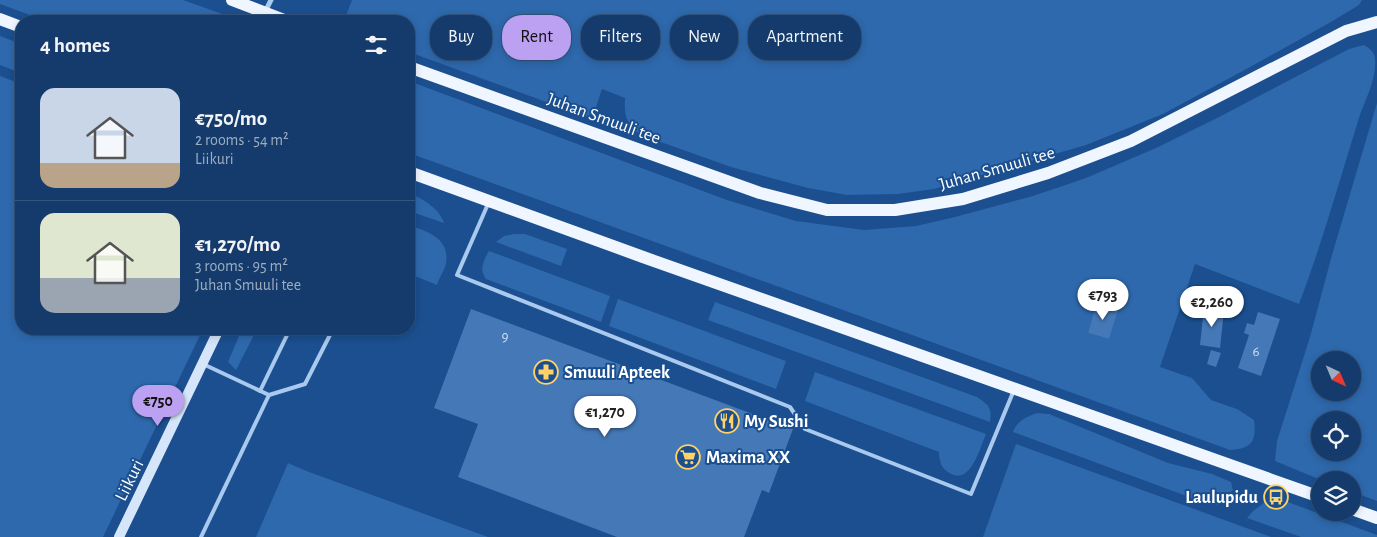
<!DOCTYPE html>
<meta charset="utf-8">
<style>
body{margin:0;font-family:"Alegreya Sans",sans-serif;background:#214673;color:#f1f3f6;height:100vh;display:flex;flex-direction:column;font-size:19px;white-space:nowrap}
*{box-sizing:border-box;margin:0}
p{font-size:16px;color:#9dadc1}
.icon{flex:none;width:28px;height:28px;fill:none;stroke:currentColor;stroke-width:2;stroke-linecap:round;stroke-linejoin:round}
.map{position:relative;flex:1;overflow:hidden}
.drawer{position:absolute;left:15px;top:15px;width:400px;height:320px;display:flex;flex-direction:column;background:#143b6b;border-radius:20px;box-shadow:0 2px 8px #0003,0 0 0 1px #33557e}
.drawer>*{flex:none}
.top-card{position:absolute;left:430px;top:15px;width:475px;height:45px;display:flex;gap:10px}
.needle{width:32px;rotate:136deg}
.controls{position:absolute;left:1311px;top:351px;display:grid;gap:10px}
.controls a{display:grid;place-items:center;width:50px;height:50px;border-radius:50%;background:#143b6b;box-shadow:0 2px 8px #0003,0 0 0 1px #33557e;font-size:25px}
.price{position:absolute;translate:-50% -42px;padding:0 11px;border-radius:18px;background:#fff;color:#222;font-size:16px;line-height:32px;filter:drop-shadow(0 1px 2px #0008)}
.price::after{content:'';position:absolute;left:50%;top:30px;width:15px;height:11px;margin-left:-8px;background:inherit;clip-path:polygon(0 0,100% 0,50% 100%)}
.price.active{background:#bca0f2;color:#111}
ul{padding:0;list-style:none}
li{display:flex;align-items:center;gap:15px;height:125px;padding:0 25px}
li+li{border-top:1px solid #33557e}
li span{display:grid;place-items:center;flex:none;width:140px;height:100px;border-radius:15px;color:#555}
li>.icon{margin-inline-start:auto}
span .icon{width:60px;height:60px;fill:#fffc;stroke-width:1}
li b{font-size:21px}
h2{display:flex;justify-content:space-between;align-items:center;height:60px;padding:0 25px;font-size:21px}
.chip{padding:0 18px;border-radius:20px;background:#143b6b;box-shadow:0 2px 8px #0003,0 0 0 1px #33557e;font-size:18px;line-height:45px}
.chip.active{background:#bca0f2;color:#111}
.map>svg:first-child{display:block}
</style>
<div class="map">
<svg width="1377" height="537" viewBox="0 0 1377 537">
<rect width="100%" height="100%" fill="#1b4f8f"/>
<g fill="#2e69ad" fill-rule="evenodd">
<path d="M 0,0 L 183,0 L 242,21 L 46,21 L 0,4 Z"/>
<path d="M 352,0 L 1362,0 L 1359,5 L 1331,22 L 1250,67 L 1163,114 L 1086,145 L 934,189 L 898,194 L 847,195 L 808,188 L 731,167 L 641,135 C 626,124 624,116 625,98 L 602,89 L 593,116 L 590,118 L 409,52 L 409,21 L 344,21 Z"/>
<path d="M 0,36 L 21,44 L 21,73 L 0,65 Z"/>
<path d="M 1364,45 C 1369,48 1375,52 1375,59 C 1377,80 1364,101 1358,121 C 1339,182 1322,244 1299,304 L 1195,264 L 1160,367 L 1192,378 L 1211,400 L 1237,409 L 1254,420 C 1257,442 1251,449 1230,450 L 409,153 L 409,81 L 727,200 L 796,221 L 864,230 L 916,226 L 955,217 L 1033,196 L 1086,178 L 1156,148 L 1219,117 L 1349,49 ZM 1096,304 L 1117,310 L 1109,339 L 1088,333 Z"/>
<path d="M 0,76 L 21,84 L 21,329 L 203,329 L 103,537 L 0,537 Z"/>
<path d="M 1377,103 L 1377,501 L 1353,492 L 1352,480 L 1321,480 L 1275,461 L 1277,441 L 1310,337 L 1332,255 ZM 1320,360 L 1352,360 L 1352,392 L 1320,392 ZM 1320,420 L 1352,420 L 1352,452 L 1320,452 Z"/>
<path d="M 409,193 C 423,199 439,208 444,223 L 409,211 Z"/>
<path d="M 409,225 C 428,232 450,238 446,263 C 445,270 439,278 437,285 L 410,274 L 409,277 Z"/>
<path d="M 514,234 L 525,234 L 567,249 L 561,266 L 496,242 L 504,236 Z"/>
<path d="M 489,251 L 610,296 L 601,322 L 486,279 C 479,270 483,261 489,251 Z"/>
<path d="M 618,299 L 786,361 L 776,389 L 609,326 Z"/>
<path d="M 715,302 L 977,397 C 989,405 992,408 990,422 L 708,320 Z"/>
<path d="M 242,329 L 257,329 L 236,370 L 228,362 Z"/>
<path d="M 815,372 L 986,434 C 980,448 970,488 948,472 C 941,468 939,460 939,452 L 805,401 Z"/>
<path d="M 1037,413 L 1049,414 L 1168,463 L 1212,474 L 1231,482 L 1233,490 L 1217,505 L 1208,504 L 1013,432 C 1017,421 1026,417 1037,413 Z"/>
<path d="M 1016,444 L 1271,537 L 983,537 Z"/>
<path d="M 288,463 L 309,472 L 488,537 L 256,537 Z"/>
<path d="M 1269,499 L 1285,501 L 1377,535 L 1377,537 L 1301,537 L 1247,518 L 1253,511 Z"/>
</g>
<g fill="#4478b7">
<path d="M 1096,304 L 1118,310 L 1109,339 L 1088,333 Z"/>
<path d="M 1204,308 L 1224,311 L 1220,348 L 1200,345 Z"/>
<path d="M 471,309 L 793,429 L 769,493 L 762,490 L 744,537 L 617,537 L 458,477 L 478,424 L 434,408 Z"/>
<path d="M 1258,312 L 1280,319 L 1261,376 L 1238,368 L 1249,335 L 1244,333 L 1247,323 L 1254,325 Z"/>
<path d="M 1211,350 L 1221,353 L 1216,367 L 1207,364 Z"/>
</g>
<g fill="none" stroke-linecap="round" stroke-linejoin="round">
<g stroke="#a9c9ee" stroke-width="4">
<path d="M 488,204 L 457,275 L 790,407 L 805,429 L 971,494 L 1014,390"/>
<path d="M 203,364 L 269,395"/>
<path d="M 260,391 L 290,329"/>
<path d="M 201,537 L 269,395 L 305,384 L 333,329"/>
</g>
<path stroke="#a9c9ee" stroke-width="5" d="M 265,12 L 271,0"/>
<path stroke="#d6e6fa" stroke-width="10" d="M 119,537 L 219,329"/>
<g stroke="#f0f6ff" stroke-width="12">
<path d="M 232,0 L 287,21"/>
<path d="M 0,19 L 21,27"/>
<path d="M 409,67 L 760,193 L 827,210 L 895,210 L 963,199 L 1048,173 L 1131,141 L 1346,31 L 1377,22"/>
<path d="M 409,172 L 643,257 L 1320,497"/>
<path d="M 1352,509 L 1377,518"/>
</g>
</g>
<defs>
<g id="pharmacy-ring" transform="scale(1.25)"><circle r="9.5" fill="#1b4f8f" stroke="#ffd166" stroke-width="1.5"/><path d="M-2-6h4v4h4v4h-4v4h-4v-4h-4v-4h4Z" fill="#ffd166"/></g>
<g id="restaurant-ring" transform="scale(1.25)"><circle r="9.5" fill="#1b4f8f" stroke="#ffd166" stroke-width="1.5"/><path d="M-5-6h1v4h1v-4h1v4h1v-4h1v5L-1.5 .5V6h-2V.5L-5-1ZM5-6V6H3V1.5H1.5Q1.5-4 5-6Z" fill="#ffd166"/></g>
<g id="supermarket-ring" transform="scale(1.25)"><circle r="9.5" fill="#1b4f8f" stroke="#ffd166" stroke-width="1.5"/><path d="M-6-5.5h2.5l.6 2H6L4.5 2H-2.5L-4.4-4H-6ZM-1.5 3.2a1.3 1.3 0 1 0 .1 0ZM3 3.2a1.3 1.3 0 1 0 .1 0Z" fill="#ffd166"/></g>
<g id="bus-ring" transform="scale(1.25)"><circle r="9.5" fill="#1b4f8f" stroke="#ffd166" stroke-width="1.5"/><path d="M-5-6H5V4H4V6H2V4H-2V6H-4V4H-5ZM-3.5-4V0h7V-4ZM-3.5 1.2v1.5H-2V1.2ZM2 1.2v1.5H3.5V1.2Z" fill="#ffd166"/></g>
</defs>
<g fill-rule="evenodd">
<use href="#pharmacy-ring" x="546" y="372"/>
<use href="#restaurant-ring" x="727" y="421"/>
<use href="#supermarket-ring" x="688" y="457"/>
<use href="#bus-ring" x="1276" y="497"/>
</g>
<g text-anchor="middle" stroke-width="4" stroke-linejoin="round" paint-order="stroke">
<g font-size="15" fill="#d0dded">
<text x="505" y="341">9</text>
<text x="1256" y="356">6</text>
</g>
<g font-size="18" fill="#fff" stroke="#1b4f8f">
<text transform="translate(604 118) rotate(20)" y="6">Juhan Smuuli tee</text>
<text transform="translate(997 168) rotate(-16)" y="6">Juhan Smuuli tee</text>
<text transform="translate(129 480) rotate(-64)" y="6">Liikuri</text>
</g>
<g font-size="18" font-weight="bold" fill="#fff" stroke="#1b4f8f" text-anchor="start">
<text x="564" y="378">Smuuli Apteek</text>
<text x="744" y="427">My Sushi</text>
<text x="706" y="463">Maxima XX</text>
<text x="1258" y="503" text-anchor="end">Laulupidu</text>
</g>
</g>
</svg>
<div class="controls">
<a><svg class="needle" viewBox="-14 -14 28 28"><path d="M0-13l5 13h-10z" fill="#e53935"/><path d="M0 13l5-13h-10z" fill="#9dadc1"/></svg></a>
<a><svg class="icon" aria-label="locate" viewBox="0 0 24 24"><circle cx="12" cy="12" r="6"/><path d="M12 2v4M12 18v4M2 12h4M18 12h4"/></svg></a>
<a><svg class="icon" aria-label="layers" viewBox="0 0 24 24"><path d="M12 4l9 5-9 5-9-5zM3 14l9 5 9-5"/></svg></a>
</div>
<b class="price" style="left:1103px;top:321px">€793</b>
<b class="price" style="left:1212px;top:328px">€2,260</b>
<b class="price active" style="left:158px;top:427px">€750</b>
<b class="price" style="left:605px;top:438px">€1,270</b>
<div class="top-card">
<a class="chip">Buy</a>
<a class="chip active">Rent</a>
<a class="chip">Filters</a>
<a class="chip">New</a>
<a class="chip">Apartment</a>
</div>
<section class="drawer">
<h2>4 homes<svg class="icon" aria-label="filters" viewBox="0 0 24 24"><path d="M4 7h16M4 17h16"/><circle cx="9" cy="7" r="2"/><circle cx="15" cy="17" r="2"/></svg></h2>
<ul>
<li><span style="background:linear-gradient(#c9d6e8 75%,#b9a48a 0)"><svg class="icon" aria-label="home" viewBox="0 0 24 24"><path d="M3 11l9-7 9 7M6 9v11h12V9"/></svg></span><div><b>€750/mo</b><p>2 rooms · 54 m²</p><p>Liikuri</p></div></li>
<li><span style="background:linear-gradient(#dfe7d0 65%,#9aa5b1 0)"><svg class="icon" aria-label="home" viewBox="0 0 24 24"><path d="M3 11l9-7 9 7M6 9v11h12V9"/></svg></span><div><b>€1,270/mo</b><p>3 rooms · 95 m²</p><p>Juhan Smuuli tee</p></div></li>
</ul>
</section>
</div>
